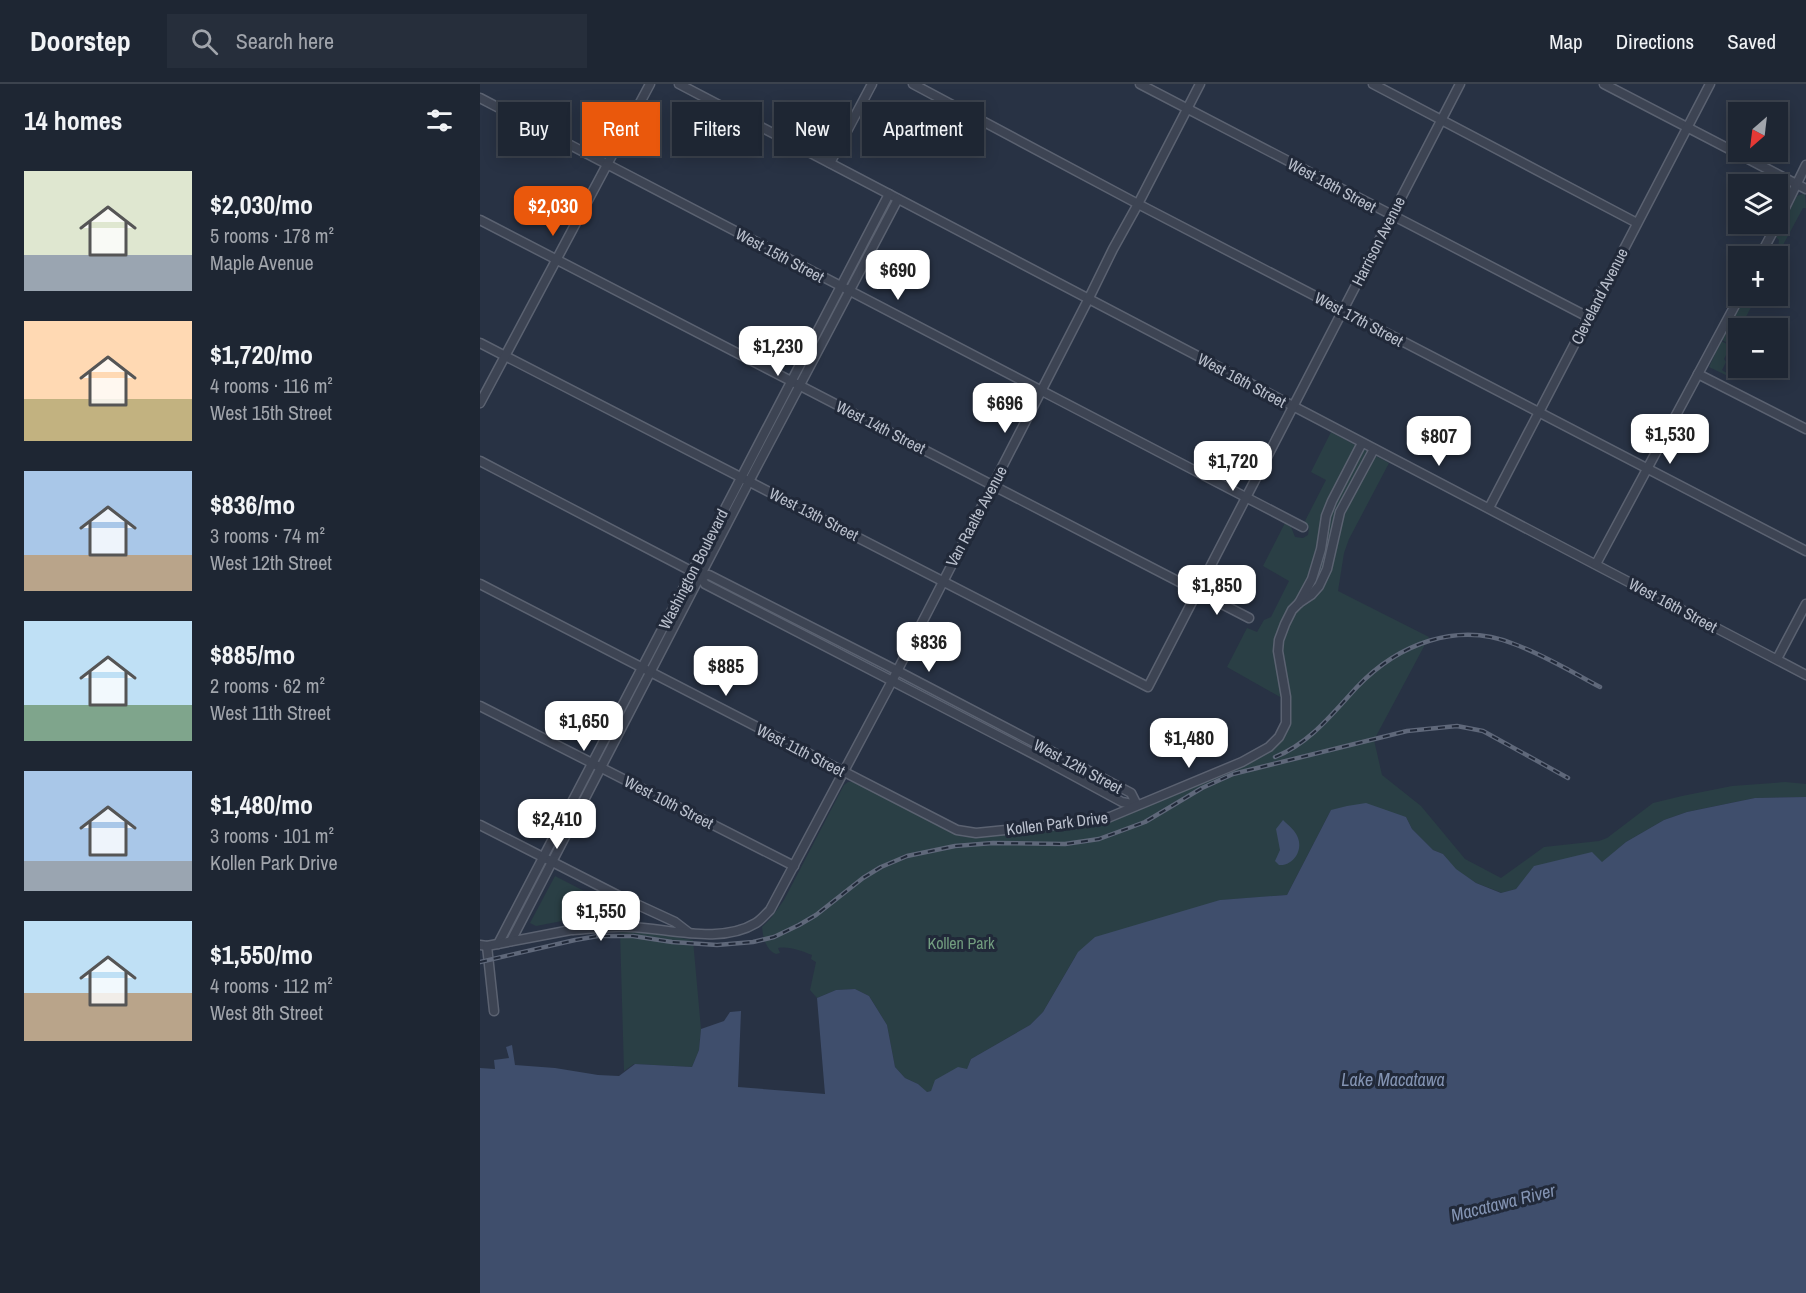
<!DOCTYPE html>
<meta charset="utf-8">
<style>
body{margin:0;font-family:"Archivo Narrow",sans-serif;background:#262e3b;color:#f1f3f6;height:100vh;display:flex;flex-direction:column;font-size:22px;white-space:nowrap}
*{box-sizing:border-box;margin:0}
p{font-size:20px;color:#a1a5ac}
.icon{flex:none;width:33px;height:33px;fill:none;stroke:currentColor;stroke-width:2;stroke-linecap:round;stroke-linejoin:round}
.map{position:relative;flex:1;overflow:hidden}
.panel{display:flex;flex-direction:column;background:#1e2633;width:480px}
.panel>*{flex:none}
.top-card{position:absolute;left:18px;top:18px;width:570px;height:54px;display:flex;gap:12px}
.needle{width:39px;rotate:208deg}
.tools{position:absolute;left:1248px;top:18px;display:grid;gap:12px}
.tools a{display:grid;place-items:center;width:60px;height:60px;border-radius:0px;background:#1e2633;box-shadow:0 3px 15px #0003,0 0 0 2px #3c434e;font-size:30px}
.price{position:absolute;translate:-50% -51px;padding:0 14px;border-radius:12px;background:#fff;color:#222;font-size:20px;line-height:39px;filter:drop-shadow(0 2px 3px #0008)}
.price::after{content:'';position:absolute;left:50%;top:36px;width:18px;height:14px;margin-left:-9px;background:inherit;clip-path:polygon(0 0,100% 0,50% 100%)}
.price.current{background:#ea580c;color:#fff}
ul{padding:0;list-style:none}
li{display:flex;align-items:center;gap:18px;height:150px;padding:0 24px}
li span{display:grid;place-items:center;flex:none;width:168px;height:120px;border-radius:0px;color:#555}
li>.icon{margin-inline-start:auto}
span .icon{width:72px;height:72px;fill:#fffc;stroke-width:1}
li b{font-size:26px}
h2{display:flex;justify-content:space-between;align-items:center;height:72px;padding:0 24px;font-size:26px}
.chip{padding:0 21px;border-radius:0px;background:#1e2633;box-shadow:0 3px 15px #0003,0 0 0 2px #3c434e;font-size:21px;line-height:54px}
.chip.current{background:#ea580c;color:#fff}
header{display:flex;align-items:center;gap:36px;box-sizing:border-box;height:84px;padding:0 30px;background:#1e2633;border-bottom:2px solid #3c434e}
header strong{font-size:28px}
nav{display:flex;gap:33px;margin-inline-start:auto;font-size:21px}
.search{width:420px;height:54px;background:#262e3b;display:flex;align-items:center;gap:15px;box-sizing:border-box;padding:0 21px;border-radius:0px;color:#a1a5ac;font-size:22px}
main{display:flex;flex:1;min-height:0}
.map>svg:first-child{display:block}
</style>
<header>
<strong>Doorstep</strong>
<div class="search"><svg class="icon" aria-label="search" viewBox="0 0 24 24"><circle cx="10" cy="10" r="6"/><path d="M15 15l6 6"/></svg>Search here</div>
<nav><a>Map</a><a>Directions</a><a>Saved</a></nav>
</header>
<main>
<section class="panel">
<h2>14 homes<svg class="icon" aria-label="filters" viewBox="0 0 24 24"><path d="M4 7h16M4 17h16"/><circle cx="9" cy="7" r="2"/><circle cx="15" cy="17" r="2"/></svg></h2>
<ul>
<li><span style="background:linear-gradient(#dfe7d0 70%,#9aa5b1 0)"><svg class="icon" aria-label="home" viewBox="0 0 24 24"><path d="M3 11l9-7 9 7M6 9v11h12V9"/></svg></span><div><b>$2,030/mo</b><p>5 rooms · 178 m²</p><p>Maple Avenue</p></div></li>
<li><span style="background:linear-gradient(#ffd9b3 65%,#c2b280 0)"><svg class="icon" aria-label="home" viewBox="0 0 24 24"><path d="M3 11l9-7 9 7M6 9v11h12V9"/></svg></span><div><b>$1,720/mo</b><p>4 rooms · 116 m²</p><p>West 15th Street</p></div></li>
<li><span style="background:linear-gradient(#a9c7e8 70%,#b9a48a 0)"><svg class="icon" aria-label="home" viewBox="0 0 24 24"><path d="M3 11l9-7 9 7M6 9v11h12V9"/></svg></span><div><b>$836/mo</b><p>3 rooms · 74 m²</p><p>West 12th Street</p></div></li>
<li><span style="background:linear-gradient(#bfe0f5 70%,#7fa58c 0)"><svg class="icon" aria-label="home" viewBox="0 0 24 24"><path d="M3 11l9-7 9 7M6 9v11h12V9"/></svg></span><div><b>$885/mo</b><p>2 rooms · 62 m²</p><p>West 11th Street</p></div></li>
<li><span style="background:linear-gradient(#a9c7e8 75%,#9aa5b1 0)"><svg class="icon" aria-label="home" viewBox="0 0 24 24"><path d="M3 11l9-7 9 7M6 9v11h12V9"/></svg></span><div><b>$1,480/mo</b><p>3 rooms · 101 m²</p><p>Kollen Park Drive</p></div></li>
<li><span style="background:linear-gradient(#bfe0f5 60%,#b9a48a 0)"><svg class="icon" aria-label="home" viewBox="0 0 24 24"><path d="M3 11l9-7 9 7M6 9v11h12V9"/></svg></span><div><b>$1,550/mo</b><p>4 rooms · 112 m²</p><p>West 8th Street</p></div></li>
</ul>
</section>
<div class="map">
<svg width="1326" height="1209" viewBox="0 0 1326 1209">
<rect width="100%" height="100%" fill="#283244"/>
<g fill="#2a3f45">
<path d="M 1325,109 L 1326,124 L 1323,124 L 1297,172 L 1299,156 L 1296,153 L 1317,112 Z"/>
<path d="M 1265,212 L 1277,212 L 1251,261 L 1242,256 Z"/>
<path d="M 1241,257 L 1251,262 L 1244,275 L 1246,278 L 1242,286 L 1253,293 L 1252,294 L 1229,283 Z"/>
<path d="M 851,348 L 909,379 L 869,455 L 864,469 L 858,507 L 949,553 L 894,656 L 902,691 L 941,722 L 985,775 L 1021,794 L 1064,763 L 1119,757 L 1127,754 L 1173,719 L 1202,712 L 1252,702 L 1305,698 L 1326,700 L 1326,713 L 1275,714 L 1207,728 L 1184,736 L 1146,758 L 1122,779 L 1055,782 L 1036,805 L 1022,809 L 996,799 L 975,785 L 963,770 L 953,766 L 932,745 L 926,733 L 851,726 L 807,811 L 741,816 L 595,873 L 563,928 L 550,941 L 491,975 L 487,985 L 451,1007 L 446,1008 L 438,1000 L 425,994 L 415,983 L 407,941 L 389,912 L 375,905 L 356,906 L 337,914 L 330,906 L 336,878 L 331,875 L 332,871 C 321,867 310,862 298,864 L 300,869 L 296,870 C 286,866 283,854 282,843 L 291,834 L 304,816 L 364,701 L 368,698 L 373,698 L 483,753 L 616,740 L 658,726 L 784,672 C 796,662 810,649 811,632 C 811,628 809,622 809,618 L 747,583 L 767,544 L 777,548 L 784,536 L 791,533 L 809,497 L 783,482 L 805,439 L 811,443 L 815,453 L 823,454 L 828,451 L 829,444 L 825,437 L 846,396 L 831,388 Z"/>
<path d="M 75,792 L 135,823 L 134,827 L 56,842 L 50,839 Z"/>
<path d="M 140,847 L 159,847 L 213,856 L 221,945 L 219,966 L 212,983 L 154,980 L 144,987 Z"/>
</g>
<g fill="#3f4e6c">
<path d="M 1326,713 L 1326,1209 L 0,1209 L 0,984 L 15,985 L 14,976 L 29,974 L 26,963 L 32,961 L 35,981 L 75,984 L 118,991 L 139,992 L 155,980 L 212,983 L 219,966 L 221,945 L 244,937 L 250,928 L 261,927 L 258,1003 L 345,1010 L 337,914 L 356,906 L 375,905 L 389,912 L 407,941 L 415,983 L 425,994 L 438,1000 L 447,1008 L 451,1007 L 455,996 L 478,983 L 487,985 L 491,975 L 550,941 L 563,928 L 598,868 L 615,853 L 740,816 L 807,811 L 851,726 L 867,722 L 886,719 L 926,733 L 932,745 L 953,766 L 963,770 L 976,785 L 996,799 L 1021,809 L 1036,805 L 1054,782 L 1112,768 L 1122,778 L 1146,758 L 1184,736 L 1207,728 L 1275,714 Z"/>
<path d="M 803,736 C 808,741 816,747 818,754 C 823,767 813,782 799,781 L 795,777 L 800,766 L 796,745 Z"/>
</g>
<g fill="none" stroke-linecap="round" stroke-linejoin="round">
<g stroke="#5b6271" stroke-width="11">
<g id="minor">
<path d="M 199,0 L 1326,591"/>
<path d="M 433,0 L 658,120 L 1326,467"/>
<path d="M 660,0 L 1108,233"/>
<path d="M 893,0 L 1157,139"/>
<path d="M 1124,0 L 1326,105"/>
<path d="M 0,14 L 823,443"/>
<path d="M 350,79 L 392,0"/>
<path d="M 0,136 L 769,534"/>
<path d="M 1298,138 L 1326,81"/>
<path d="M 1280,172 L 1297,140"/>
<path d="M 0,259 L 668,603 L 980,0"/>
<path d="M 1218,290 L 1326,345"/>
<path d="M 0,319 L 170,0"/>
<path d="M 0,377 L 211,487 L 220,492 L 225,500 L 559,673 L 642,718 L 657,721"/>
<path d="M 1009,424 L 1230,0"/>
<path d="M 1116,480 L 1260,212"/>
<path d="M 220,492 L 229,491 L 406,581 L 651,709 L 657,721"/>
<path d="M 0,500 L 477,746 L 496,749 L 605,738 L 630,733 L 762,678 L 789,663 L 799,653 L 806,639 L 806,613 L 798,567 L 799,556 L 805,540 L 812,526 L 819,519 L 831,511 L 839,502 L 847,485 L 860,428 L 894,365"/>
<path d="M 819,519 L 832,495 L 841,465 L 846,432 L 852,417 L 882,359"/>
<path d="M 1297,575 L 1326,520"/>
<path d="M 0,622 L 314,782"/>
<path d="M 0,741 L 143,814 L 195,838 L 208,848"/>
<path d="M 111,841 L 145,832"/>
<path d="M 93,846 C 111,845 131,842 149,843 C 188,844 240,861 276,839 C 281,836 285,831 290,826 L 412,597 L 609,214 L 633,165 L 658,120 L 720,0"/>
<path d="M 31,857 L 274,388 L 418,115"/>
<path d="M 18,860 L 409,110"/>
<path d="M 0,861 L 7,862 L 96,845"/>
<path d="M 7,862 L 14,927"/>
</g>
</g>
<use href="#minor" stroke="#3d4453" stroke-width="8"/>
<g stroke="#5f687a" stroke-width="4.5">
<g id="rail">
<path d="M 795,673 C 830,659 852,630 877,603 C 918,560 977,537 1034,560 C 1064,571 1092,588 1120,603"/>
<path d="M 0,878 L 95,856 L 118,852 L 153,852 L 192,858 L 237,861 L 273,858 L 294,853 L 319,841 L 336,831 L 383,794 L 401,783 L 427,772 L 475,762 L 513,759 L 585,760 L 619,755 L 665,738 L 722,704 L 753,690 L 927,647 L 977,642 L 1003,647 L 1088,694"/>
</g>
</g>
<use href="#rail" stroke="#212939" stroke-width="2" stroke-dasharray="7" stroke-linecap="butt"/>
</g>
<g text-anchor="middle" stroke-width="6" stroke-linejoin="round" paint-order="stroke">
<g font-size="16" fill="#bac0cd" stroke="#212939">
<text transform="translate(852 101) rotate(28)" y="6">West 18th Street</text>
<text transform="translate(898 157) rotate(-63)" y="6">Harrison Avenue</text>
<text transform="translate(300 171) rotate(28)" y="6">West 15th Street</text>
<text transform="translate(1119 212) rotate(-63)" y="6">Cleveland Avenue</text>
<text transform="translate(879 235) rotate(28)" y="6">West 17th Street</text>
<text transform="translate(762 296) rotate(28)" y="6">West 16th Street</text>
<text transform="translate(401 343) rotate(27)" y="6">West 14th Street</text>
<text transform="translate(334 430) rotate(27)" y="6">West 13th Street</text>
<text transform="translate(496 432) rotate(-62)" y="6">Van Raalte Avenue</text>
<text transform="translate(213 485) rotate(-63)" y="6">Washington Boulevard</text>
<text transform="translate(1193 521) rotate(28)" y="6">West 16th Street</text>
<text transform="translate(321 666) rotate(27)" y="6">West 11th Street</text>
<text transform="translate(598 682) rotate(28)" y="6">West 12th Street</text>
<text transform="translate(189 718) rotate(27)" y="6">West 10th Street</text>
<text transform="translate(577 739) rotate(-7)" y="6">Kollen Park Drive</text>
</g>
<g font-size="16" fill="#729d7f" stroke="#212939">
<text x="481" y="865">Kollen Park</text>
</g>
<g font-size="18" font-style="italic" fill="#8393b2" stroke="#212939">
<text x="913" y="1002">Lake Macatawa</text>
<text transform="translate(1023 1119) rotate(-14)" y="6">Macatawa River</text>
</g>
</g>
</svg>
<div class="tools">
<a><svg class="needle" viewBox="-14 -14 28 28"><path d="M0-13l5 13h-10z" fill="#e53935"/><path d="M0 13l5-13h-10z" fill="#a1a5ac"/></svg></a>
<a><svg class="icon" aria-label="layers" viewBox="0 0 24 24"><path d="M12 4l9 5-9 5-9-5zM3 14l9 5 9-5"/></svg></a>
<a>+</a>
<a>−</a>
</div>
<b class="price current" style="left:73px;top:153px">$2,030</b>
<b class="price" style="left:418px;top:217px">$690</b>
<b class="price" style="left:298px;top:293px">$1,230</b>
<b class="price" style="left:525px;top:350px">$696</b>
<b class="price" style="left:1190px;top:381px">$1,530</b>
<b class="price" style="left:959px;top:383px">$807</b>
<b class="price" style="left:753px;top:408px">$1,720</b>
<b class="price" style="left:737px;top:532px">$1,850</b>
<b class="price" style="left:449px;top:589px">$836</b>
<b class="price" style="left:246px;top:613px">$885</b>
<b class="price" style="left:104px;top:668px">$1,650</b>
<b class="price" style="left:709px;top:685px">$1,480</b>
<b class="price" style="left:77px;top:766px">$2,410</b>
<b class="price" style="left:121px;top:858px">$1,550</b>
<div class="top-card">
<a class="chip">Buy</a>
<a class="chip current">Rent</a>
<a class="chip">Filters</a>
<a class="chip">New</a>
<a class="chip">Apartment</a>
</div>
</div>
</main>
